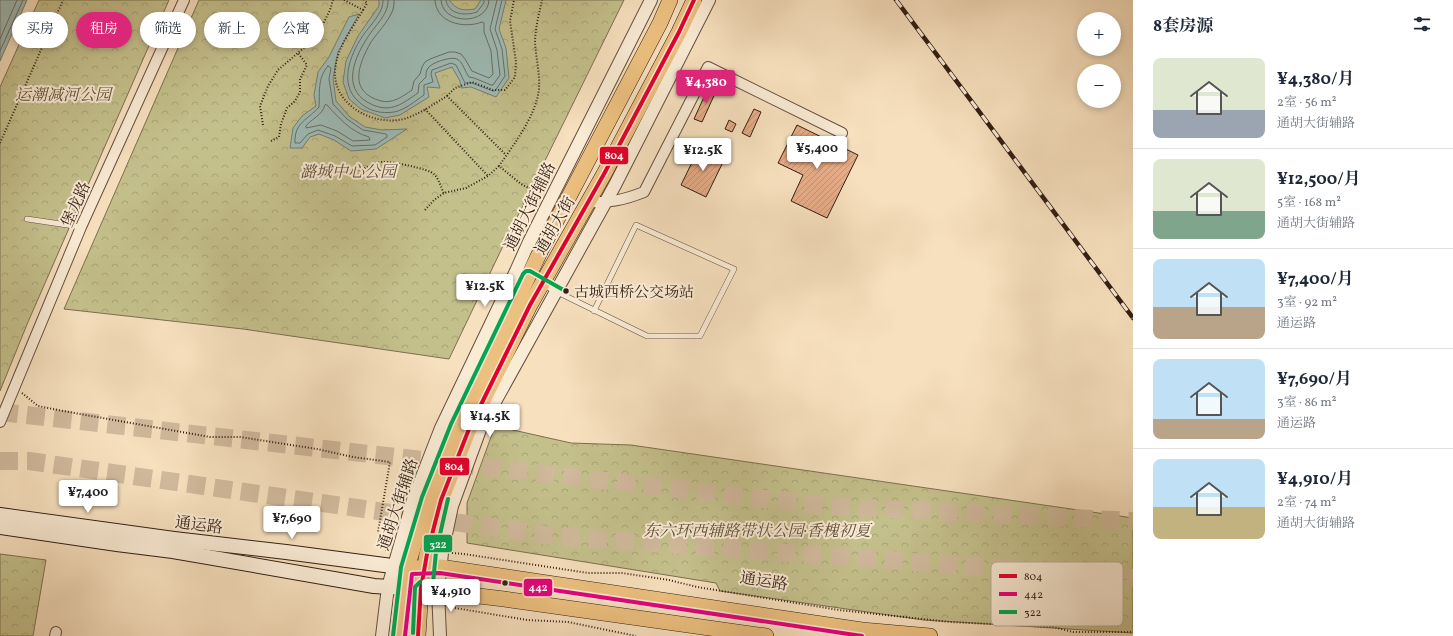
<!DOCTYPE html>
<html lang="zh">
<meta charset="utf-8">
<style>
body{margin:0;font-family:Vollkorn,"Noto Serif SC",serif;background:#f6f6f7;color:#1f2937;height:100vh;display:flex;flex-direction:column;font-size:15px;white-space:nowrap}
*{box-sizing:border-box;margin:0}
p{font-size:13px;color:#747a83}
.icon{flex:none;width:22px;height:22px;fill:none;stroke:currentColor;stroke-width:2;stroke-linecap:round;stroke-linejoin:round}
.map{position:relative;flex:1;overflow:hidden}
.panel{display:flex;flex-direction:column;background:#fff;width:320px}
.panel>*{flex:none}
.top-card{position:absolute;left:12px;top:12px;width:380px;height:36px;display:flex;gap:8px}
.fabs{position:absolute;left:1077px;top:12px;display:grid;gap:8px}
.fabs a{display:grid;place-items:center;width:44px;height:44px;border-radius:50%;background:#fff;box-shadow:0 2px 6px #0003;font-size:20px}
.price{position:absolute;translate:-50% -34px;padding:0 9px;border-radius:4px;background:#fff;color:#222;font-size:13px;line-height:26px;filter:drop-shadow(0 1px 2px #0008)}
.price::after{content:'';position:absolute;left:50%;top:24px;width:12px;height:9px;margin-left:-6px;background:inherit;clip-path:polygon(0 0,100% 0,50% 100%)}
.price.current{background:#db2777;color:#fff}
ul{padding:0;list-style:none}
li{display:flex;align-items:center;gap:12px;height:100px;padding:0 20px}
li+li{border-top:1px solid #e0e1e3}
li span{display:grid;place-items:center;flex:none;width:112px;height:80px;border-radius:8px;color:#555}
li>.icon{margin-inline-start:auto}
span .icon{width:48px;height:48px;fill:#fffc;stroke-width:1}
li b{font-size:17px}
h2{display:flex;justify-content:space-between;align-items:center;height:48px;padding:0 20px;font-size:17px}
.tag{padding:0 14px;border-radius:18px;background:#fff;box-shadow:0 2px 6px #0003;font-size:14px;line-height:36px}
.tag.current{background:#db2777;color:#fff}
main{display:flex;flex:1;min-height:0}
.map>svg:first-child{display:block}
</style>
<main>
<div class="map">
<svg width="1133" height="636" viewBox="0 0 1133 636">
<defs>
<pattern id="park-crowns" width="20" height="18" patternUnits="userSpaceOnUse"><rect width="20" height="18" fill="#c4c08c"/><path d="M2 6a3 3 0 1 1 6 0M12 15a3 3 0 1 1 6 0" fill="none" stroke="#a9a578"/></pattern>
<pattern id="building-hatch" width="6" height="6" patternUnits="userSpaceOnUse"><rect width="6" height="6" fill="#e6ad89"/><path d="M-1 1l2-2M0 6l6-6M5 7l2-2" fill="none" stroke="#c69475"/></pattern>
</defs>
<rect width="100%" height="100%" fill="#f7e0be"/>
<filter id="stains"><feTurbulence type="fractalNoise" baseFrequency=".005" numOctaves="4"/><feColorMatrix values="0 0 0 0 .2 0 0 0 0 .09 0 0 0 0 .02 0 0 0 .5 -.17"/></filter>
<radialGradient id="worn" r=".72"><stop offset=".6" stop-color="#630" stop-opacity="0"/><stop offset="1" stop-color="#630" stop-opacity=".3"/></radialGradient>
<g fill="url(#park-crowns)" stroke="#7c6f50">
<path d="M 39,0 L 169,0 L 28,322 L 0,391 L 0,87 Z"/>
<path d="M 199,0 L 624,0 L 503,246 L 449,359 L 243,329 L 64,309 Z"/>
<path d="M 495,426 L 571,443 L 631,445 L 1133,518 L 1133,633 L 924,620 L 720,591 L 716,583 L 467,543 L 467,503 Z"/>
<path d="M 0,554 L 46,560 L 33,636 L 0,636 Z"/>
</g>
<g fill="#9ebcb7" stroke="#737d76">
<path d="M 0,0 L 27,0 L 0,61 Z"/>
<path d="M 379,0 L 449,0 C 457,10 462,11 475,9 L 481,0 L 506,0 L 499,29 L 506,48 L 509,78 L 496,97 L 471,87 L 461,88 L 460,81 L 452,67 L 435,73 L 440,88 L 427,87 L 429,97 L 400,115 L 385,118 L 361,109 L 349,99 L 343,82 L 346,61 L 358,36 L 379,6 Z"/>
<path d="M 359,14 L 338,52 L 333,78 L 336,101 L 350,117 L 365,127 L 382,130 L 407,129 L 376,149 L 351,151 L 334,140 L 319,134 L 310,137 L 302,148 L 290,148 L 293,128 L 302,116 L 316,106 L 314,95 L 318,72 L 329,57 L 349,17 Z"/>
</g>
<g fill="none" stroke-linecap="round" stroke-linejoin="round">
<g stroke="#686d66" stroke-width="1">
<path d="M 383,0 C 384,13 369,26 362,37 C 350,55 339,84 358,101 C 368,111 381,114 394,112 C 405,110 415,101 424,95 L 424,85 L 433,82 L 431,74 L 432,70 L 451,63 L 456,65 L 465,83 L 472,83 L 493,91 L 495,91 L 505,76 L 502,49 L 495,29 L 502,0"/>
<path d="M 388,0 C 389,15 373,27 366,40 C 352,62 342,92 373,105 C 392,113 403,103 418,93 L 419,84 L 426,77 C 426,74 426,71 428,68 C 431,63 451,56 457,59 C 463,62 465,72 469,77 L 474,78 L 491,85 L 493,85 L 500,75 L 497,50 L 490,29 L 497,0"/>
<path d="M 394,0 C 394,4 394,8 392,12 C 387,23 378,32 371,42 C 358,65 348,92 381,101 C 393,104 403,96 412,90 L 414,81 L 420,74 L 422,67 L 425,62 L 430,59 L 449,52 L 455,52 L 461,54 L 465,59 L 472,71 L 489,78 L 493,74 L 491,51 L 484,32 L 484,23 L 482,22 C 464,29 436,23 435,0"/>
<path d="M 441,0 C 442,25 488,26 489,0"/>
<path d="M 446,0 C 448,15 466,16 477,12 L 484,3 L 484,0"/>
<path d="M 0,39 L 17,0"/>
<path d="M 0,51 L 23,0"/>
<path d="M 328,66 L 331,68 L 329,79 L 333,104 L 347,119 L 363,130 L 386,134 L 387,135 L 387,137 L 375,145 L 352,146 L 335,136 L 318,130 L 308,134 L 300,143 L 295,143 C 294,122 308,120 319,107 C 320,93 317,78 328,66 Z"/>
<path d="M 327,105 C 339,118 351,132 369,137 L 370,140 L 353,141 L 337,131 L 321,125 L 306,128 L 306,126 C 312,118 322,116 325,105 Z"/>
</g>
</g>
<g fill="url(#building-hatch)" stroke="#331e14">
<path d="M 709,86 L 717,89 L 702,122 L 694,119 Z"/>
<path d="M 754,109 L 761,112 L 750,137 L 742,133 Z"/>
<path d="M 729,120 L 736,124 L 732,132 L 725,129 Z"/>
<path d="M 797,125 L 858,155 L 827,218 L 791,201 L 803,175 L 778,163 Z"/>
<path d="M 700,146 L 725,158 L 706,197 L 681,185 Z"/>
</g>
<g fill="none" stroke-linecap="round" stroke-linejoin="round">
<g stroke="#d0b99c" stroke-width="18" stroke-dasharray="18 9" stroke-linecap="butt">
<path d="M 0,412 L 827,506 L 1133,521"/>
<path d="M 0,461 L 29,461 L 552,536 L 1133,578"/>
</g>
<g stroke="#644e3e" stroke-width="6">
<g id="service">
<path d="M 27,219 L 81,227"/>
<path d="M 543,285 L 647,336 L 700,336 L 734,269 L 636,225 L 594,311"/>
</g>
</g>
<g stroke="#644e3e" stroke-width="12">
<g id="minor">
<path d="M 588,202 C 609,203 624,200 644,192 L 708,67 L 842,133"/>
<path d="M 0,422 L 81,227 L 184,0"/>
<path d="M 55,636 L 56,632"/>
</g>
</g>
<g stroke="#644e3e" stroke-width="14">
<g id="tertiary">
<path d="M 382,636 L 388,587 L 413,500 L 441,428 L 516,271 L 529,242 L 651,0"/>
<path d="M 440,636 L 438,590 L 442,553 L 452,506 L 481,427 L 615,185 L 709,0"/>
</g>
</g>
<g stroke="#331e14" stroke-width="16">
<g id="secondary">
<path d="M 0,515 L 174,539 L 286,552 L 407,568"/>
<path d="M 0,527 L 117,544 L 173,551 L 374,586 L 405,588"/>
</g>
</g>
<g stroke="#331e14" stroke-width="16">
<g id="primary">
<path d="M 416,568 L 440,567 L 862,630 L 930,636"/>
<path d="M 412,588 L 504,599 L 766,636"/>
<path d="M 399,636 L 400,620 L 407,568 L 428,499 L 456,427 L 542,248 L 660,23 L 670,0"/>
<path d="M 418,636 L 421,588 L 427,554 L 441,500 L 469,429 L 530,305 L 604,174 L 679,32 L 694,0"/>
</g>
</g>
<g stroke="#331e14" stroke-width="2" stroke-dasharray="1 2" stroke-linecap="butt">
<path d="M 344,0 L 363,10 C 352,29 336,49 335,71 C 333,106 376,128 407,118 C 421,113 434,104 447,96 L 506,155"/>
<path d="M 363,10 L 367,3 L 364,0"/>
<path d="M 447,96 L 455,88 L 472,82 L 493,90 L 505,90 L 515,77 L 516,62 L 510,21 L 514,0"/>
<path d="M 425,109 L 488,176"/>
<path d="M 263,125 L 260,106 L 268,86 L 278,70 L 306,46 L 319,32 L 330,10 L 333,0"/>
<path d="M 271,141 L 279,137 L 281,124 L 287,108 L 295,101 L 300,92 L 300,79 L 307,65 L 298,53"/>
<path d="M 0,143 L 63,0"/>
<path d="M 332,166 C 343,170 354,172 365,168 C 371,166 377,162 383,162 C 391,161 429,169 434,174 C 439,179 441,188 444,193"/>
<path d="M 499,166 C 514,144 536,116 539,89 C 540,74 536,58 535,43 C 535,29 539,14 542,0"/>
<path d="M 425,210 L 434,200 L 444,193 L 466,188 L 488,176 L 499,166 L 521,184 L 542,195"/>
<path d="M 22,393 L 38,406 L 63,411 L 210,437 L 240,437 L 317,449 L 353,457 L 390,462 L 378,532 L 387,552"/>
<path d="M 452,553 L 464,554 L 588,573 L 622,573 L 669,580 L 697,587 L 839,610 L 950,622 L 1053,627 L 1073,632 L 1133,632"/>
<path d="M 449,607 L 527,620 L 568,622 L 636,636"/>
</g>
<use href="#service" stroke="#faebd5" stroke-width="5"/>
<use href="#minor" stroke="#faebd5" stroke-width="10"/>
<use href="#tertiary" stroke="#faebd5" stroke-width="12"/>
<use href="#secondary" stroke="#faebd5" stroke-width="14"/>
<use href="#primary" stroke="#ecc07f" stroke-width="15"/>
<g stroke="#331e14" stroke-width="4.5">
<path id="rail" d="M 896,0 L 1133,318"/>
</g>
<use href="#rail" stroke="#faebd5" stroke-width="3" stroke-dasharray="9" stroke-linecap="butt"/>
<g stroke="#faebd5" stroke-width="7">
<path id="bus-1" d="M 418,636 L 421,588 L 427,554 L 441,500 L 469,429 L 530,305 L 604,174 L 679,32 L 694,0"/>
</g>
<g stroke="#faebd5" stroke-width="7">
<path id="bus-2" d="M 405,636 L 412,574 L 440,573 L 862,636"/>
</g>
<g stroke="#faebd5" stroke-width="7">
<g id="bus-3">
<path d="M 413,633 L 415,587 L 420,582 L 433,583 L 436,552 L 448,499"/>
<path d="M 393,636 L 401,567 L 422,497 L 451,424 L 523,274 L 526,271 L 530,271 L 567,292"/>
</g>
</g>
<use href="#bus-1" stroke="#e4002b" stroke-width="4"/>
<use href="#bus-2" stroke="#e5007d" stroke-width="4"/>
<use href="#bus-3" stroke="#00a651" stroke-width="4"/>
</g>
<g fill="#331e14" stroke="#faebd5" stroke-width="1.5">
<circle cx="566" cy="291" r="3.5"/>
<circle cx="505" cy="583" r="3.5"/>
</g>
<g text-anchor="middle" stroke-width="4" stroke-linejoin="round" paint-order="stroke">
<g font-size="15" fill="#331e14" stroke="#faebd5" text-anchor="start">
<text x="574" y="297">古城西桥公交场站</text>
</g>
<g font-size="16" font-style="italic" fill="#5e4f38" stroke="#faebd5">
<text x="63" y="100">运潮减河公园</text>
<text x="348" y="177">潞城中心公园</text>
<text x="757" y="536">东六环西辅路带状公园·香槐初夏</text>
</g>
<g font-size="16" fill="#331e14" stroke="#faebd5">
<text transform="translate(75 204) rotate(-66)" y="6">堡龙路</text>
<text transform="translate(529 206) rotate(-64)" y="6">通胡大街辅路</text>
<text transform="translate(554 225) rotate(-60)" y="6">通胡大街</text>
<text transform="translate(397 504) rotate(-72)" y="6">通胡大街辅路</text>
<text transform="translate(199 524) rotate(7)" y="6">通运路</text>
<text transform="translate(764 580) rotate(9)" y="6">通运路</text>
</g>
</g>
<rect x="991" y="562" width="132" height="64" rx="6" fill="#faebd5" stroke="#beae9b" stroke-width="1"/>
<rect x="999" y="574" width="18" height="4" fill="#e4002b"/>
<rect x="999" y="592" width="18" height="4" fill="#e5007d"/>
<rect x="999" y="610" width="18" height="4" fill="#00a651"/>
<g font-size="11" fill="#331e14">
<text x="1024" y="580">804</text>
<text x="1024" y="598">442</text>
<text x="1024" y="616">322</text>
</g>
<g stroke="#faebd5" stroke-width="1.5">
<rect x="599" y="146" width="30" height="19" rx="4" fill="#e4002b"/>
<rect x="439" y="457" width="31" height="19" rx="4" fill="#e4002b"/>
<rect x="423" y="534" width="30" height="19" rx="4" fill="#00a651"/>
<rect x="523" y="578" width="30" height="19" rx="4" fill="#e5007d"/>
</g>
<g font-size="11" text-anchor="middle" font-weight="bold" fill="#fff">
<text x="614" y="159">804</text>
<text x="454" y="470">804</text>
<text x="438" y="548">322</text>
<text x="538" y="591">442</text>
</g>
<rect width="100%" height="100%" filter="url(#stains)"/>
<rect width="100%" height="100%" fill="url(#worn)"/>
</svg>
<div class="fabs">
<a>+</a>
<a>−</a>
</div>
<b class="price current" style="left:706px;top:104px">¥4,380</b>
<b class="price" style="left:817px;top:170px">¥5,400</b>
<b class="price" style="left:703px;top:172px">¥12.5K</b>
<b class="price" style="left:485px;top:308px">¥12.5K</b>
<b class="price" style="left:490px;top:438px">¥14.5K</b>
<b class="price" style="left:88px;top:514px">¥7,400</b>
<b class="price" style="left:292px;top:540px">¥7,690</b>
<b class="price" style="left:451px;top:613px">¥4,910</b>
<div class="top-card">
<a class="tag">买房</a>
<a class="tag current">租房</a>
<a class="tag">筛选</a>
<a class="tag">新上</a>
<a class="tag">公寓</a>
</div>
</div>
<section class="panel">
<h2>8套房源<svg class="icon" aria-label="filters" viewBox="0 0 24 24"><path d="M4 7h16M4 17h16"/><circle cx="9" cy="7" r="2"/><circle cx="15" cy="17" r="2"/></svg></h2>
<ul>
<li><span style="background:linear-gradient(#dfe7d0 65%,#9aa5b1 0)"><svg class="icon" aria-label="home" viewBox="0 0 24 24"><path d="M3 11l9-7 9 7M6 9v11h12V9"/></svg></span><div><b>¥4,380/月</b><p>2室 · 56 m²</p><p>通胡大街辅路</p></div></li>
<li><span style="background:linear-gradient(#dfe7d0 65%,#7fa58c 0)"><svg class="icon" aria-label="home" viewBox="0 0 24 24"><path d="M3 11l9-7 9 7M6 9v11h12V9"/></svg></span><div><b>¥12,500/月</b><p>5室 · 168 m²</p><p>通胡大街辅路</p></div></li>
<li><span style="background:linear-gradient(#bfe0f5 60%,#b9a48a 0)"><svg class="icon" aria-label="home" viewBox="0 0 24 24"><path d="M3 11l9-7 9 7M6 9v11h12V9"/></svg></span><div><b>¥7,400/月</b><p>3室 · 92 m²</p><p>通运路</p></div></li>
<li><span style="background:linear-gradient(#bfe0f5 75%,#b9a48a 0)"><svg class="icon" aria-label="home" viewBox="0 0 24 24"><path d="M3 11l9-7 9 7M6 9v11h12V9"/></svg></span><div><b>¥7,690/月</b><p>3室 · 86 m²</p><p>通运路</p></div></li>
<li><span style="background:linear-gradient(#bfe0f5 60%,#c2b280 0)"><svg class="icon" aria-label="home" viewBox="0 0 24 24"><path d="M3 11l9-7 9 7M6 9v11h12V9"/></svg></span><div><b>¥4,910/月</b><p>2室 · 74 m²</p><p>通胡大街辅路</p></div></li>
</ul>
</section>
</main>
